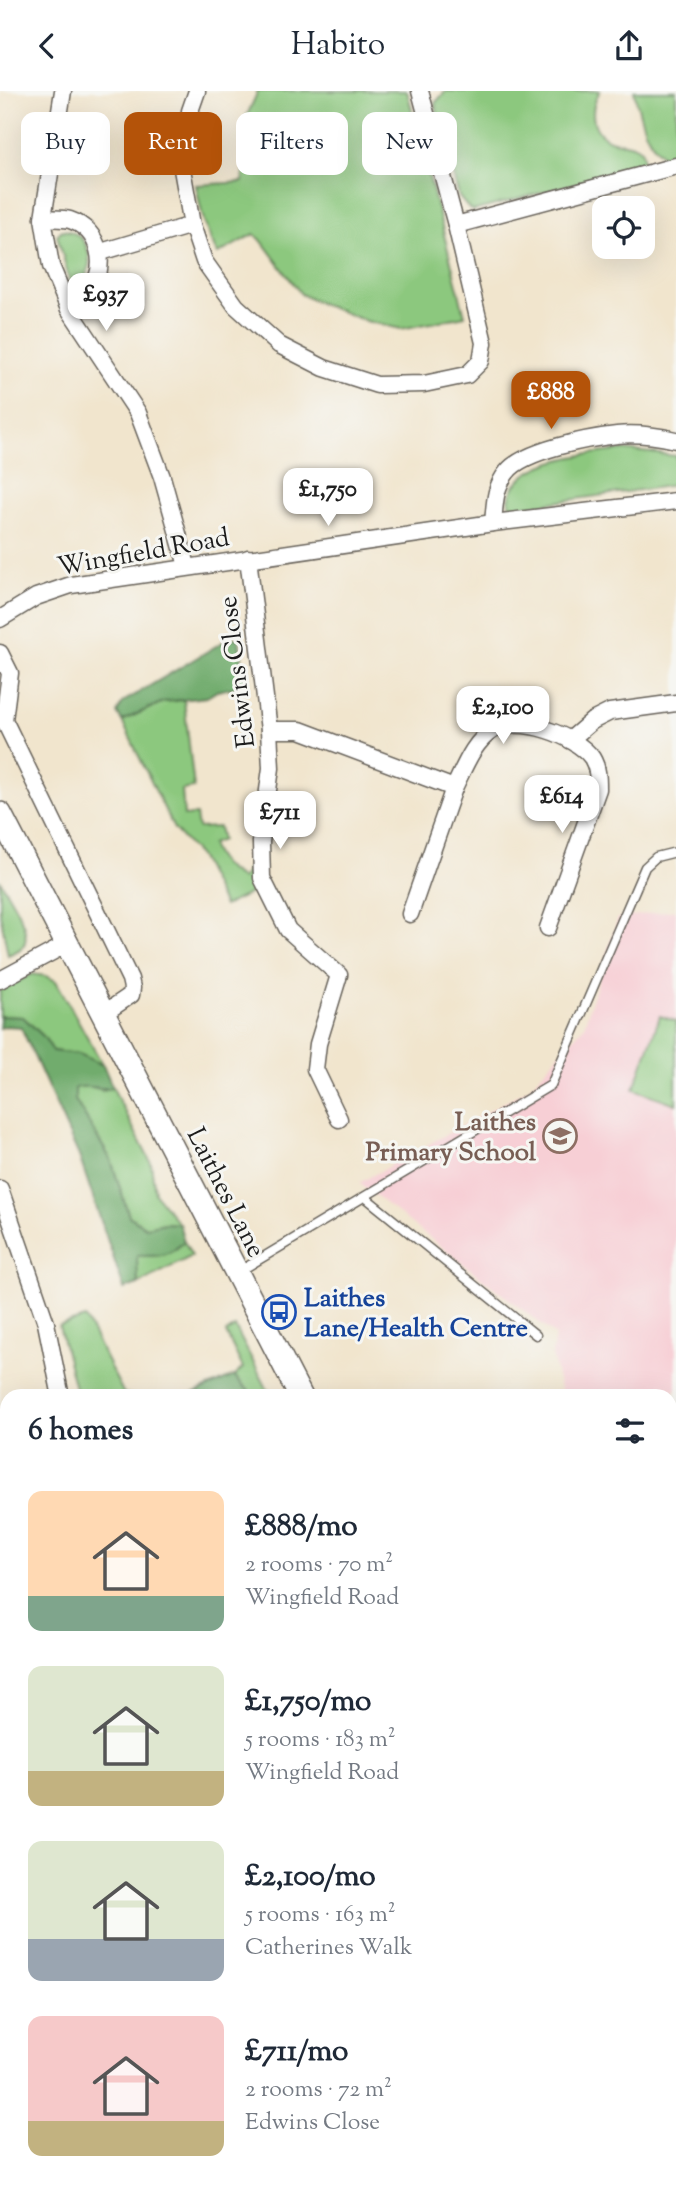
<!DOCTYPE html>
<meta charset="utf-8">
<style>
body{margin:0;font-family:"Sorts Mill Goudy",serif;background:#f2f2f3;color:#1f2937;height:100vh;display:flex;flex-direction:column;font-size:26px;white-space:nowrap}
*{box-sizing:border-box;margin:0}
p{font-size:23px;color:#747a83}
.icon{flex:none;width:38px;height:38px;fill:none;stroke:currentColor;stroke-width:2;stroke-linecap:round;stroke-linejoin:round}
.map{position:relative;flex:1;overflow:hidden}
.details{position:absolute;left:0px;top:1298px;width:677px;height:800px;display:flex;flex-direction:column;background:#fff;border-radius:21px 21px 0 0;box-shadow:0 7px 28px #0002}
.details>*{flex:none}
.banner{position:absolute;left:21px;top:21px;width:635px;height:63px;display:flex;gap:14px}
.tools{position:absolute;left:592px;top:105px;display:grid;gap:14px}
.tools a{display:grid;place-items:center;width:63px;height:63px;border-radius:14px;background:#fff;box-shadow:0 7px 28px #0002;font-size:35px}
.price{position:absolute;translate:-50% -60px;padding:0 16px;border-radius:14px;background:#fff;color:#222;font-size:23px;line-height:46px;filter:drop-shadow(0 2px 4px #0008)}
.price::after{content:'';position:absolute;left:50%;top:42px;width:21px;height:16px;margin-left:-10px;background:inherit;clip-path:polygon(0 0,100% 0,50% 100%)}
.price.on{background:#b45309;color:#fff}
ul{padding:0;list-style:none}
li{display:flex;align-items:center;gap:21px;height:175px;padding:0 28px}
li span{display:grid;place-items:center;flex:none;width:196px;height:140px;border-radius:14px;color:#555}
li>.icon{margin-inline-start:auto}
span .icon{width:84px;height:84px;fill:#fffc;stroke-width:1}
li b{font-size:30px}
h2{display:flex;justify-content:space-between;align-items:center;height:84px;padding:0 28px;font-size:30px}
.tag{padding:0 24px;border-radius:14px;background:#fff;box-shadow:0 7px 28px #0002;font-size:24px;line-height:63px}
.tag.on{background:#b45309;color:#fff}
header{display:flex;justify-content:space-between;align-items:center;height:91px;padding:0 28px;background:#fff;font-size:32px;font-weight:600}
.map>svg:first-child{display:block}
</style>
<header><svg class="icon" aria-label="back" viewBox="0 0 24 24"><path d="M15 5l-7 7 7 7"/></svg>Habito<svg class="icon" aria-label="share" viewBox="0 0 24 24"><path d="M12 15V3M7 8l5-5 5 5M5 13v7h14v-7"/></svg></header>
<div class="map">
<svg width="676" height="2098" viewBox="0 0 676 2098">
<rect width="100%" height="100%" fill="#f6f6f2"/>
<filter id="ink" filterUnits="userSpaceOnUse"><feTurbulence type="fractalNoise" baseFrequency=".0143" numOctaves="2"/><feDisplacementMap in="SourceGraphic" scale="14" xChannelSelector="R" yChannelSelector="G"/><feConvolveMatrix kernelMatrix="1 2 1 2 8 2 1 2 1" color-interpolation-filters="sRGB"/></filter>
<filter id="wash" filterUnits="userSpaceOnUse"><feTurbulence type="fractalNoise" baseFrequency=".00686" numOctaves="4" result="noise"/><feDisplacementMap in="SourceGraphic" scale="28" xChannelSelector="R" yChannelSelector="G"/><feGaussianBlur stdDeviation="1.57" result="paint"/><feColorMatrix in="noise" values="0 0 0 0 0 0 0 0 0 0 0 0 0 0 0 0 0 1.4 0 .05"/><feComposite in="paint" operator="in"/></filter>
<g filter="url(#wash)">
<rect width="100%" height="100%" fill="#f1e5cd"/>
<g fill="#f7cfd5">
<path d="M 676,819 L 676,1298 L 670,1306 L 562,1305 L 552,1264 L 555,1244 L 359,1092 L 528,998 L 584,935 L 618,827 Z"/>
<path d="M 670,1653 L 676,1658 L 676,1977 L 670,1973 Z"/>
</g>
<g fill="#8cc87e" stroke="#54724d" stroke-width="2">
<path d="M 258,0 L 407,0 L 465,225 L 401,238 L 366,230 L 324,214 L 301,203 L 261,149 L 254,143 L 218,163 C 205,141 201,120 196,94 L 243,91 L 245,29 Z"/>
<path d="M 446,0 L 600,0 C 590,16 589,39 610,49 C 618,52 629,51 637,56 C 645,60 644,69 641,75 L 473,120 L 469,118 L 459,106 L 435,12 Z"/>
<path d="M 634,0 L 676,0 L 676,67 L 667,69 C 643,48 642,31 634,0 Z"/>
<path d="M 62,139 C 91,141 96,174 81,194 L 71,194 L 57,144 Z"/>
<path d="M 625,359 L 676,365 L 676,394 L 513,417 L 509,411 C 513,367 591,363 625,359 Z"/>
<path d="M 184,609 L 194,697 L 182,699 L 184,725 L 196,724 L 198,737 L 219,736 L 222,749 L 211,753 C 217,771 226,778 242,788 L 248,777 L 253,801 L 224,815 L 199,765 L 174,738 L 122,630 L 163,611 Z"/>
<path d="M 0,789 C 8,804 30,836 25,851 C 23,859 14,861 8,864 L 0,822 Z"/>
<path d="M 32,883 L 46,885 L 56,890 L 103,974 L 79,963 L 53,960 L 44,946 L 23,926 L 0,925 L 0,900 Z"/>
<path d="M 660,925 L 676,930 L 676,1013 L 634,998 Z"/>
<path d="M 86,994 L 102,999 L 113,997 L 151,1072 L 155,1102 L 179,1133 L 165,1132 L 146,1136 L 129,1125 L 111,1069 L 75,1009 L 74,997 Z"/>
<path d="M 184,1150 L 192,1165 L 138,1193 L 136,1165 C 158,1165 169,1167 184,1150 Z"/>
<path d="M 85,1227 L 124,1303 L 135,1305 L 77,1305 L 59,1235 Z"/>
<path d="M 235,1236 L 271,1305 L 254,1305 L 234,1285 L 243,1277 L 226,1242 Z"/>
</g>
<g fill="#71ac6d" stroke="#466444" stroke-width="2">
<path d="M 231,546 L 239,548 L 246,594 L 217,600 L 207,606 L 163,611 L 122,630 L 117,622 L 123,611 Z"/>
<path d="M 0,925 L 23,926 L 44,946 L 53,960 L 79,963 L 103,974 L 113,997 C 99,999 89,993 75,997 L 75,1009 L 111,1069 L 129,1125 L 146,1136 L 165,1132 L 179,1133 L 184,1150 C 169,1167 158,1165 137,1165 L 138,1193 L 124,1198 L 79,1065 L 21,936 L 6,935 L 0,937 Z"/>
<path d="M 234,1285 L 254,1305 L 188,1305 Z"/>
</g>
</g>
<g filter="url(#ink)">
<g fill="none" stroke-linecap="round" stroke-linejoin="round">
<g stroke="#67625a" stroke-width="11">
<g id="service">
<path d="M 365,1106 L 536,1244"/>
<path d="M 240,1180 L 551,994 L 645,776 L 656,766 L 676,761"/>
<path d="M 670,1809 L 676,1803"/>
<path d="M 670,1835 L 676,1840"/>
<path d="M 670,2050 L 676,2048"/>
</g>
</g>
<g stroke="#67625a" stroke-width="19">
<g id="minor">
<path d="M 63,0 L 43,127 L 51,175 L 69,218 L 138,322 L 162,386 L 187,475"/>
<path d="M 197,0 L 190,20 L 182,78 L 192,134 L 204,170 L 236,215 L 279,254 L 324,277 L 377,294 L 424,293 L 467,284 L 481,270 L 484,252 L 456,134 L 420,0"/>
<path d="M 43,127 C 51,128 62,127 70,129 C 100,139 109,176 89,200 C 83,207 75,213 69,218"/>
<path d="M 456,134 L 676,75"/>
<path d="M 101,161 L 192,134"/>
<path d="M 493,432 C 495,413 494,397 507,381 C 524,359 590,347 617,344 C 636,342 658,345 676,349"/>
<path d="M 248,467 L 269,639 L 271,677 L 261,751 L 262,787 L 288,839 L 339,884 L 318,953 L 315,978 L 339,1028"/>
<path d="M 0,528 L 36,506 L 71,494 L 493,432 L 676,410"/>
<path d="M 0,562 L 10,582 L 4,629 L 130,888 L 132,897 L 131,904 L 103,923"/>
<path d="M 269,639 L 300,639 L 454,697 L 410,823"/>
<path d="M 570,649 L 592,630 L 610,621 L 676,612"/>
<path d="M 454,697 C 464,677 473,651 493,639 C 519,624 576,644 592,667 C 598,677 598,687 598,698 L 548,837"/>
<path d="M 0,889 L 67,853"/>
<path d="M 0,1098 L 46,1232 L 61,1306"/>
<path d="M 670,1466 L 676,1457"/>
<path d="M 670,1530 L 676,1535"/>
<path d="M 0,1736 L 7,1736"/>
<path d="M 496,2091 L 526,2096 L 541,2091"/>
<path d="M 80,2098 L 82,2091"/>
<path d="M 661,2098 L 669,2091"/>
</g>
</g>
<g stroke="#67625a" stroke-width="26">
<g id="secondary">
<path d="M 0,723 L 301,1306"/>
<path d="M 670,1901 L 676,1906"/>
</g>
</g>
<g stroke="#67625a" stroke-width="30">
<g id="primary">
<path d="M 670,2005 L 676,1997"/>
<path d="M 600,2098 L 605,2091"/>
</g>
</g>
<use href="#service" stroke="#fff" stroke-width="8"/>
<use href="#minor" stroke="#fff" stroke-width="16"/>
<use href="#secondary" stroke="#fff" stroke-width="23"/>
<use href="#primary" stroke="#fff" stroke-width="26"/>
</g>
</g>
<defs>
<g id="school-ring" transform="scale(1.75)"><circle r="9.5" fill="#f6f6f2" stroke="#8d6e63" stroke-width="1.5"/><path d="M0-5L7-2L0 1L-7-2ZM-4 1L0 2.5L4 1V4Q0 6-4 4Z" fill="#8d6e63"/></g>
<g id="bus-ring" transform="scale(1.75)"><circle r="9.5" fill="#f6f6f2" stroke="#1a4fb4" stroke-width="1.5"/><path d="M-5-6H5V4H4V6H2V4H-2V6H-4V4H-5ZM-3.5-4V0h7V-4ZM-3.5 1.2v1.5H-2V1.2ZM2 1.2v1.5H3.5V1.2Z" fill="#1a4fb4"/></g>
</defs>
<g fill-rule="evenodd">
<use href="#school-ring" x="560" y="1045"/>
<use href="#bus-ring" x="279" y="1221"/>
</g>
<g text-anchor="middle" stroke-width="6" stroke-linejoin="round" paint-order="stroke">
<g font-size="26" fill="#1c1c1c" stroke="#f6f6f2">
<text transform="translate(143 460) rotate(-10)" y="9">Wingfield Road</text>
<text transform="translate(236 581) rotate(-97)" y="9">Edwins Close</text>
<text transform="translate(227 1101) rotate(63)" y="9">Laithes Lane</text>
</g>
<g font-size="26" font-weight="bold" fill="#785e54" stroke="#f6f6f2" text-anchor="end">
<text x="536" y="1039">Laithes<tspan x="536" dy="30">Primary School</tspan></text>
</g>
<g font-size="26" font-weight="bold" fill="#164399" stroke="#f6f6f2" text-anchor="start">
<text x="304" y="1215">Laithes<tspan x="304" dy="30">Lane/Health Centre</tspan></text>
</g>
</g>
</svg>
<div class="tools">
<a><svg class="icon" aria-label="locate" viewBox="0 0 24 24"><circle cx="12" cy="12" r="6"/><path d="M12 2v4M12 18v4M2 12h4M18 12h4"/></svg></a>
</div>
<b class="price" style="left:106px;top:242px">£937</b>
<b class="price on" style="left:551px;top:340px">£888</b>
<b class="price" style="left:328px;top:437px">£1,750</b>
<b class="price" style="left:503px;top:655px">£2,100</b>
<b class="price" style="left:562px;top:744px">£614</b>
<b class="price" style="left:280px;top:760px">£711</b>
<div class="banner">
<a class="tag">Buy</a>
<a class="tag on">Rent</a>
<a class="tag">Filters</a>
<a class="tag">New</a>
</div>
<section class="details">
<h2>6 homes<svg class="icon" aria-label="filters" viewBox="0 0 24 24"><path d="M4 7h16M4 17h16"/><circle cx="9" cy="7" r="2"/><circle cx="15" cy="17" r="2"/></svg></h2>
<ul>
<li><span style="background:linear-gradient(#ffd9b3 75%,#7fa58c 0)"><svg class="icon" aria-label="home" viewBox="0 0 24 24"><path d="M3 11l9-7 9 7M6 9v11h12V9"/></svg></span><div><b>£888/mo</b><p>2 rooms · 70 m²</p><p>Wingfield Road</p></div></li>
<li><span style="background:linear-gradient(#dfe7d0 75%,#c2b280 0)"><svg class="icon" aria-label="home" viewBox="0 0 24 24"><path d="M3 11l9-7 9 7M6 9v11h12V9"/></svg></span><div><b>£1,750/mo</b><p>5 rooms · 183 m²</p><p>Wingfield Road</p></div></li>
<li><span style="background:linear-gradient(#dfe7d0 70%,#9aa5b1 0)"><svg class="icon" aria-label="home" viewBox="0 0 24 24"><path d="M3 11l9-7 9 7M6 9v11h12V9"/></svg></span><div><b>£2,100/mo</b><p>5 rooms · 163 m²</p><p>Catherines Walk</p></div></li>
<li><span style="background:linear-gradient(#f6c9c9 75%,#c2b280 0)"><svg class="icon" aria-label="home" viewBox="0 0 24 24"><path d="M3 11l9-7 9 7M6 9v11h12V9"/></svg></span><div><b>£711/mo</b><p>2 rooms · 72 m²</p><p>Edwins Close</p></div></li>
</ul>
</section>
</div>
